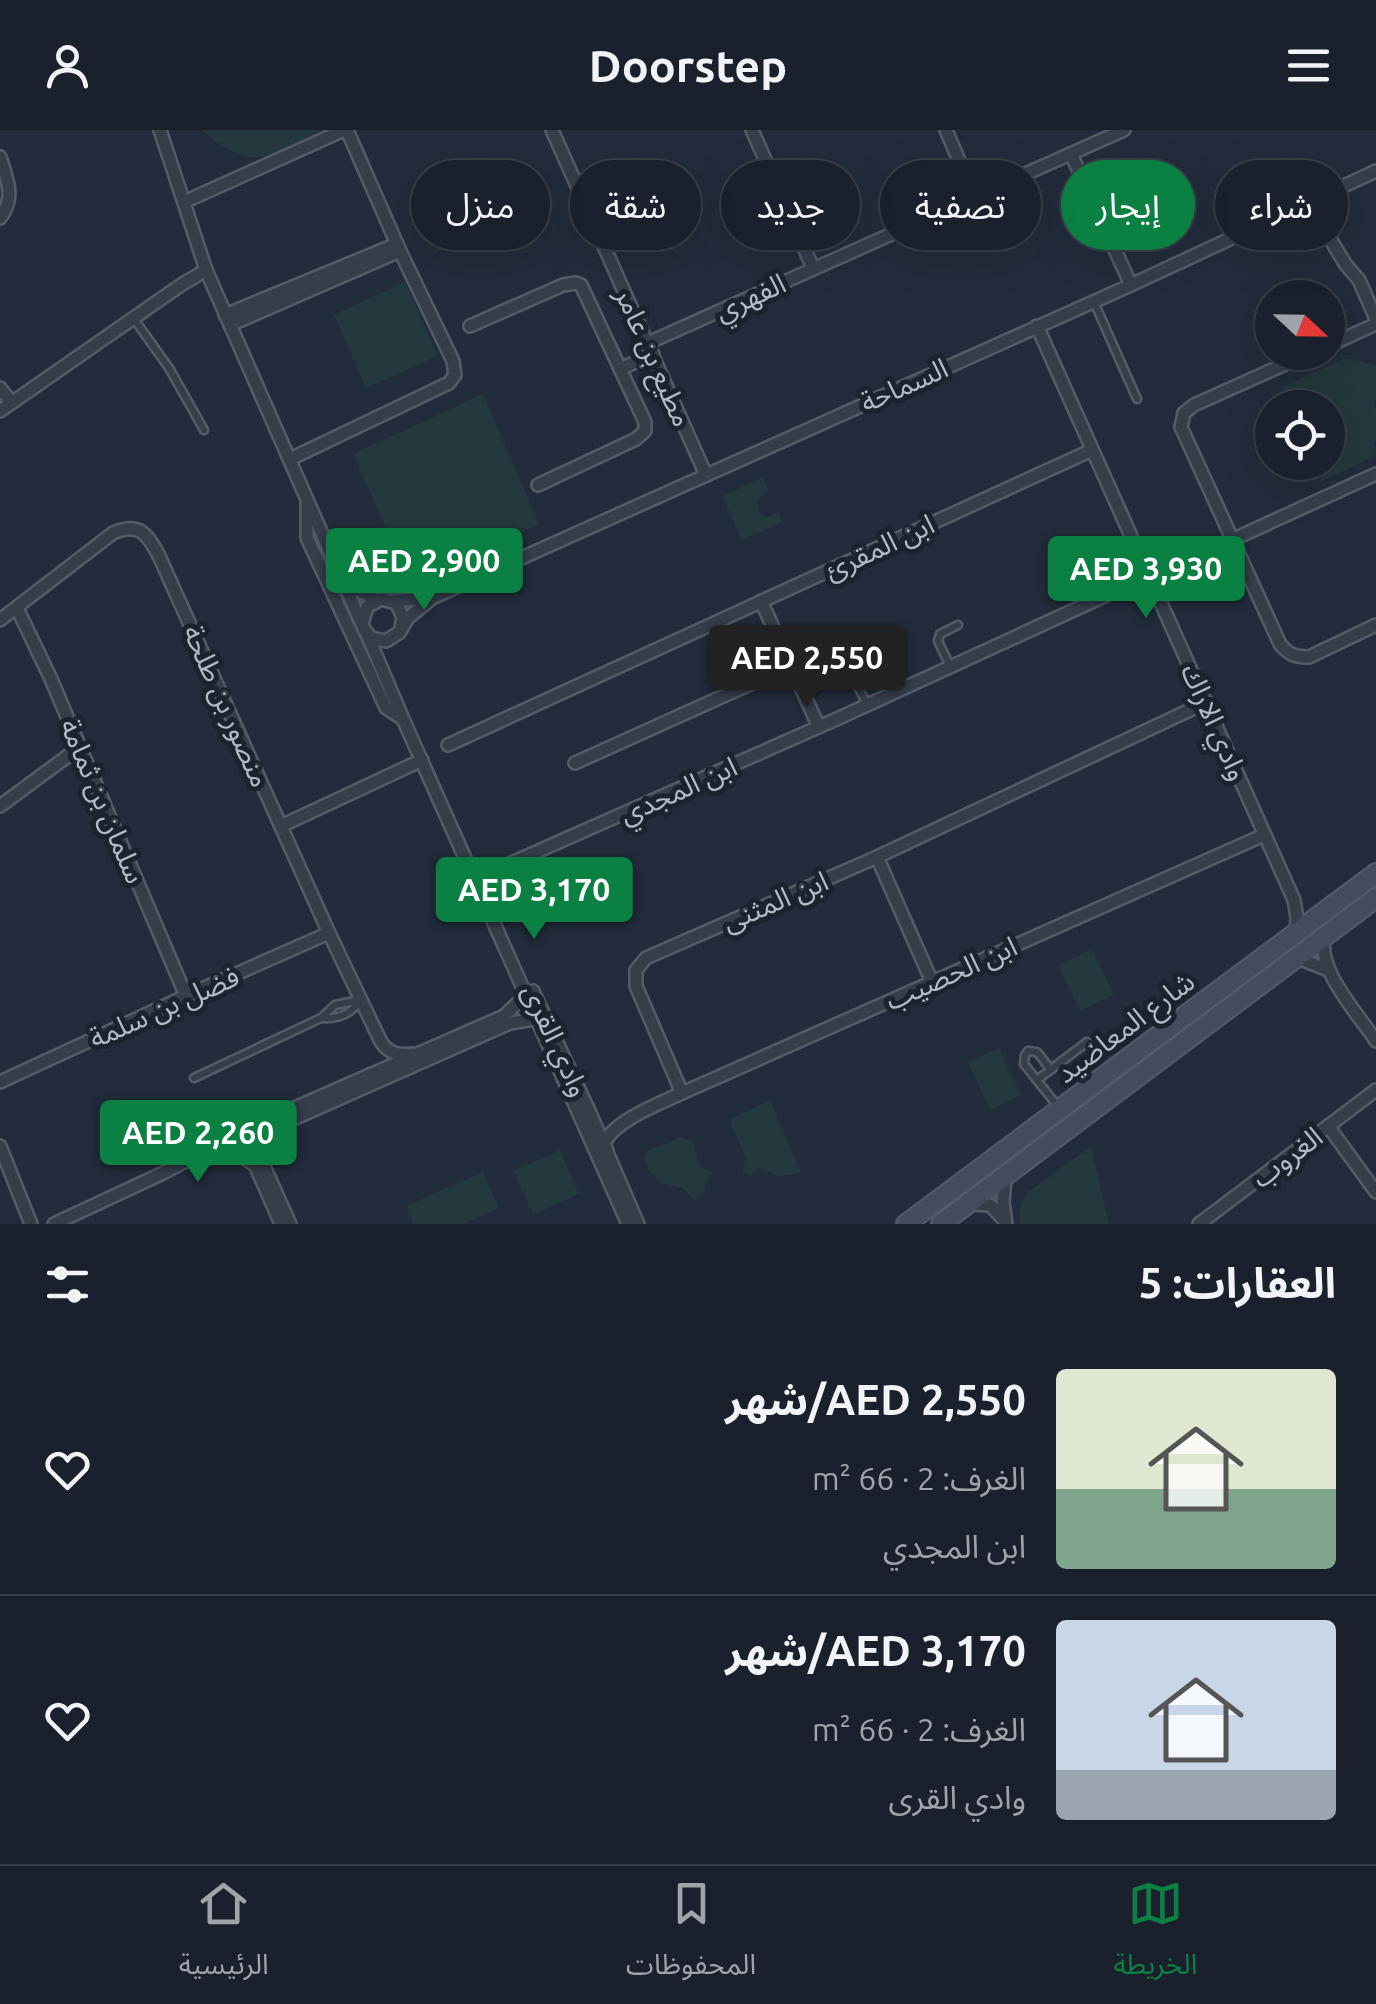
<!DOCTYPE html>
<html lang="ar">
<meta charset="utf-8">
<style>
body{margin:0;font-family:Ubuntu,"Noto Sans Arabic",sans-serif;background:#232935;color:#f1f3f6;direction:rtl;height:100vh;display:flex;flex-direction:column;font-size:38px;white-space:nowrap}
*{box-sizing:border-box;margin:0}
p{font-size:32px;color:#9fa3aa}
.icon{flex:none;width:55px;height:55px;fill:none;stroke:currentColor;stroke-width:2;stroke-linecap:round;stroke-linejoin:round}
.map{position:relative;height:1094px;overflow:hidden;direction:ltr}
.drawer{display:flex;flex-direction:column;background:#1a212d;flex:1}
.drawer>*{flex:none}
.top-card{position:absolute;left:30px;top:30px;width:1318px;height:90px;direction:rtl;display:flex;gap:20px}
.needle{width:65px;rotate:112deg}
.fabs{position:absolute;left:1255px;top:150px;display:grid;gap:20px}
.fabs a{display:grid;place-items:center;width:90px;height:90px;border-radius:50%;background:#1a212d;box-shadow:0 10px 40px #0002,0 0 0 2px #383e49;font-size:50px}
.price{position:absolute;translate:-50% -85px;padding:0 22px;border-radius:10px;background:#0b8043;color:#fff;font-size:32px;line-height:65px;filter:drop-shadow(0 2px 5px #0008)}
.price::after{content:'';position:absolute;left:50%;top:60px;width:30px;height:22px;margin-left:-15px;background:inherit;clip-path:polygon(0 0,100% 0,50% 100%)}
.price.selected{background:#222;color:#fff}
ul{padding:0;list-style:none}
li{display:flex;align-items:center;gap:30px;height:250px;padding:0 40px}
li+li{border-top:2px solid #383e49}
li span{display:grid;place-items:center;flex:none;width:280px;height:200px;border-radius:10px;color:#555}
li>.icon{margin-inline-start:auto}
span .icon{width:120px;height:120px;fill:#fffc;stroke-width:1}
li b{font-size:42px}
h2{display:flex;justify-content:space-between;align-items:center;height:120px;padding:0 40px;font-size:42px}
.tag{padding:0 35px;border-radius:45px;background:#1a212d;box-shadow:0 10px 40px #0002,0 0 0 2px #383e49;font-size:35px;line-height:90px}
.tag.selected{background:#0b8043;color:#fff}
header{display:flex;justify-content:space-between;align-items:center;height:130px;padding:0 40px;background:#1a212d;font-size:45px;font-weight:600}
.menu{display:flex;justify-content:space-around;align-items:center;height:140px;border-top:2px solid #383e49;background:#1a212d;font-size:28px;color:#9fa3aa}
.menu a{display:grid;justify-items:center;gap:5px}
.menu .selected{color:#0b8043}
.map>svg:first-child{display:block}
</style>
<header><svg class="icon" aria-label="menu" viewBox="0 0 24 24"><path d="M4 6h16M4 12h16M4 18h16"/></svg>Doorstep<svg class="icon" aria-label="person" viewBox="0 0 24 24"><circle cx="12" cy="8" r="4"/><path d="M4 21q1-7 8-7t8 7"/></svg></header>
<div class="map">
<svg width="1376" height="1094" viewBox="0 0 1376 1094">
<rect width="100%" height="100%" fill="#222c3c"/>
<g fill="#24393d">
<path d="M 202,0 L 321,0 C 304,8 279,24 260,27 C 241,31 215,13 202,0 Z"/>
<path d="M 405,152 L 438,226 L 366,258 L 334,185 Z"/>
<path d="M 1346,228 L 1376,235 L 1376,269 L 1373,270 L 1376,278 L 1376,310 L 1374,313 L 1376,326 L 1322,351 L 1314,333 L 1328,332 L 1328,278 L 1290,277 L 1282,257 Z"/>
<path d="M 483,264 L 539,394 L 410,452 L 353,324 Z"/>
<path d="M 763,347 C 771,363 767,359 757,371 L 758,379 L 765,388 L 779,382 L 783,392 L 742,410 L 722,366 Z"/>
<path d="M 1092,819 L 1114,865 L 1080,881 L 1058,835 Z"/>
<path d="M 999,918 L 1021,965 L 990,980 L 968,932 Z"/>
<path d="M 770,970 L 801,1043 L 778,1046 L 760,1038 L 751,1045 L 742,1042 L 746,1028 L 731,994 L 732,988 Z"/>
<path d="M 681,1007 L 692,1011 L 700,1036 L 712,1042 L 701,1066 L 695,1071 L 683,1058 L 658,1052 L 654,1043 L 651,1044 L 644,1028 L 647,1026 L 645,1022 Z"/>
<path d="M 1091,1016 L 1109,1094 L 1019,1094 L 1020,1077 L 1027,1063 Z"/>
<path d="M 560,1020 L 579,1064 L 533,1085 L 513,1041 Z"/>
<path d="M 483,1042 L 499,1078 L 463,1094 L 413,1094 L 406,1076 Z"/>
</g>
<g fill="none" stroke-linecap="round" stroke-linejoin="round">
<g stroke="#545c6a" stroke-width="11">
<g id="lane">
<path d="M 1094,172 L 1137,269"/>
<path d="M 134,189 L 169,238 L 204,300"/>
<path d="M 806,516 L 846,535 L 867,574"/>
<path d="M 950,536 L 938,511 L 940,504 L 958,495"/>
<path d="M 322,888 C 338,889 351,885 360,870"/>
<path d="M 1051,940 L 1037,922 L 1028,921 L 1025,925 L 1024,934 L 1060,979"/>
<path d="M 194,948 L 321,888 L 335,875 L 360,870"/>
<path d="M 1037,950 L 1087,912"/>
</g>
</g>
<g stroke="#545c6a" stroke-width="16">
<g id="street">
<path d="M 160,0 L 206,140 L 364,499 L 371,508 L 386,511 L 400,502 L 403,487 L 396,473 L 381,469 L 367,477 L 362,494"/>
<path d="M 552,0 L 706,345"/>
<path d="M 752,0 L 813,138"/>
<path d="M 946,0 L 975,68"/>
<path d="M 1071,24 L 1131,155"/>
<path d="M 0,27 C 7,49 16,68 0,88"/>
<path d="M 1317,68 L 1332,112 L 1346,135 L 1359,150 L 1376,189"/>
<path d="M 184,72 L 344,0"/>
<path d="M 225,185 L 397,114"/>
<path d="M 230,195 L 400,121"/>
<path d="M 470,196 L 563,155 L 576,153 L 581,155 L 645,292 L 645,301 L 636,309 L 538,355"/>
<path d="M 1037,196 L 1294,770 L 1297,788 L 1296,804"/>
<path d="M 648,213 L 1124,0"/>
<path d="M 1328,216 L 1376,194"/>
<path d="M 1312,222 L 1194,275 L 1184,283 L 1181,297 L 1280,514 C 1289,525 1295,527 1309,527 L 1376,495"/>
<path d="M 620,239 L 653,224"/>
<path d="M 0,258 L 11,272"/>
<path d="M 0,281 L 181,155 L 206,140"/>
<path d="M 290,329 L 449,253 L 455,245 L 453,231 L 400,121 L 347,0"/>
<path d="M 307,374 L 307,408 L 386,578 L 403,589"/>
<path d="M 1234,409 L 1376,344"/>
<path d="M 344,449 L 353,457 L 376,470"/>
<path d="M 391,471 L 432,468"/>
<path d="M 761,471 L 819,597"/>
<path d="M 17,478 L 51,549 L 186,866"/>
<path d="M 0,490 L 113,403 C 139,392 147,403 159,426 L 329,803 L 380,910 C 387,923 398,926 413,924"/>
<path d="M 402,498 L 408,488 L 432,468 L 1131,155 L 1376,41"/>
<path d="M 367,504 L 403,589 L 628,1094"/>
<path d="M 448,615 L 1092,320"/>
<path d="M 575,633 L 790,536"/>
<path d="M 0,676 L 80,617"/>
<path d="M 281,696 L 422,630"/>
<path d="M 877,727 L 932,852"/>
<path d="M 475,749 L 839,588 L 1148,446"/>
<path d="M 1325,806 C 1315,838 1358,884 1376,911"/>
<path d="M 1293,830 L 1303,830 L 1328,840"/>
<path d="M 533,861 L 590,983 L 638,1094"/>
<path d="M 0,952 L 186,866 L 329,803"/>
<path d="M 682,963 L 636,856 L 636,840 L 646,828 L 877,727 L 1207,572"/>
<path d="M 1328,996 L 1376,1062"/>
<path d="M 251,997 L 504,886 L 529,862"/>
<path d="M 264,1012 L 268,1005 L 282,994 L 510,893 L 540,888"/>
<path d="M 0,1016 L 31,1094"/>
<path d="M 262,1021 L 264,1036 L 290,1094"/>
<path d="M 607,1021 L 604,1013 C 615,990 659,974 682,963 L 1264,705"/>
<path d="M 244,1028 L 255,1035 L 281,1094"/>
<path d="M 196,1033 L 223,1022 L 237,1024"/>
<path d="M 1005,1048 L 1003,1072 L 1006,1094"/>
<path d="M 969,1074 L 990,1075 L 1003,1089"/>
<path d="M 54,1094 L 163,1043 L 234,1006 C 259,978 281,1027 244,1028 L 233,1019 L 234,1006"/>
<path d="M 1199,1094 L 1376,960"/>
</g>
</g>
<g stroke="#545c6a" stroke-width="22">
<g id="secondary">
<path d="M 906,1094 L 1376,743"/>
<path d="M 941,1094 L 1376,768"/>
</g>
</g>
<use href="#lane" stroke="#363e4c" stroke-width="6"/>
<use href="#street" stroke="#363e4c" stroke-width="11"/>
<use href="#secondary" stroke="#444d5f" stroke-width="18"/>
</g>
<g text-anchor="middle" stroke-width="10" stroke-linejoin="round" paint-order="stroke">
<g font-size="28" fill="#b2b9c8" stroke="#1b2331">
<text transform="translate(750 167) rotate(-25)" y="10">الفهري</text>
<text transform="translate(654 227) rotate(66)" y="10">مطيع بن عامر</text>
<text transform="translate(904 255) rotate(-24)" y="10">السماحة</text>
<text transform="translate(879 417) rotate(-25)" y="10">ابن المقرئ</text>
<text transform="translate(227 576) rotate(66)" y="10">منصور بن طلحة</text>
<text transform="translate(1215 592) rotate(66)" y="10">وادي الاراك</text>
<text transform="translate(678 660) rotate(-24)" y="10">ابن المجدي</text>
<text transform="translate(103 671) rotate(67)" y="10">سلمان بن ثمامة</text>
<text transform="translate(775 771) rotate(-23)" y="10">ابن المثنى</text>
<text transform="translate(951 843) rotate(-24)" y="10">ابن الحصيب</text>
<text transform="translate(164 877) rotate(-24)" y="10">فضل بن سلمة</text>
<text transform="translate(1125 897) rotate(-37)" y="10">شارع المعاضيد</text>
<text transform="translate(556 910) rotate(65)" y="10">وادي القرى</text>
<text transform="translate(1287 1027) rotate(-37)" y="10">الغروب</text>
</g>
</g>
</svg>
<div class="fabs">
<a><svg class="needle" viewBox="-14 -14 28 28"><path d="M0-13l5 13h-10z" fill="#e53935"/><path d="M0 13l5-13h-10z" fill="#9fa3aa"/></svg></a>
<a><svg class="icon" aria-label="locate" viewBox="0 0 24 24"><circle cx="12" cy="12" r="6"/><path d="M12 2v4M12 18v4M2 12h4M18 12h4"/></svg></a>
</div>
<b class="price" style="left:424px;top:483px">AED 2,900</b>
<b class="price" style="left:1146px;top:491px">AED 3,930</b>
<b class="price selected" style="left:807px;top:580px">AED 2,550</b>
<b class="price" style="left:534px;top:812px">AED 3,170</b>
<b class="price" style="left:198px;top:1055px">AED 2,260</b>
<div class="top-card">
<a class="tag">شراء</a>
<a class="tag selected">إيجار</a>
<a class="tag">تصفية</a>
<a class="tag">جديد</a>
<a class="tag">شقة</a>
<a class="tag">منزل</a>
</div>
</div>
<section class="drawer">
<h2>العقارات: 5<svg class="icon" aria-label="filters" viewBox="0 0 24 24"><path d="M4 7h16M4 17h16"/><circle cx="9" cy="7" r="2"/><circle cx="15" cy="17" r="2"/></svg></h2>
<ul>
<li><span style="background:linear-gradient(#dfe7d0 60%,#7fa58c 0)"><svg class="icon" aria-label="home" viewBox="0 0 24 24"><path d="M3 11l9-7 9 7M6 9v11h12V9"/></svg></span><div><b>AED 2,550/شهر</b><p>الغرف: 2 · 66 m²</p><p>ابن المجدي</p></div><svg class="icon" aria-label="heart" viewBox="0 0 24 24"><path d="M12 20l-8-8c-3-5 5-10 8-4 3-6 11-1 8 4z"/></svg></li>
<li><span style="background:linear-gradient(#c9d6e8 75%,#9aa5b1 0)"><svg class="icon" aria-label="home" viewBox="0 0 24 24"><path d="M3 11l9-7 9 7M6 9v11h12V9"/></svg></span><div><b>AED 3,170/شهر</b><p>الغرف: 2 · 66 m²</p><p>وادي القرى</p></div><svg class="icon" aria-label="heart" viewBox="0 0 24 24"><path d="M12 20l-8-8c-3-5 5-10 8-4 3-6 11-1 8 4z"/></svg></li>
</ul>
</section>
<nav class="menu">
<a class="selected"><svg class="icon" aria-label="map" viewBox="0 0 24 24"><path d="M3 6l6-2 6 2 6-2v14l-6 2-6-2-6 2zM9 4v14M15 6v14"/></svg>الخريطة</a>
<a><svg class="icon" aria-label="saved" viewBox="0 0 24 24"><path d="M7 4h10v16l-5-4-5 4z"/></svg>المحفوظات</a>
<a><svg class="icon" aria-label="home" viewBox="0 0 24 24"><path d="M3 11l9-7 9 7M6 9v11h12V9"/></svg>الرئيسية</a>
</nav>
